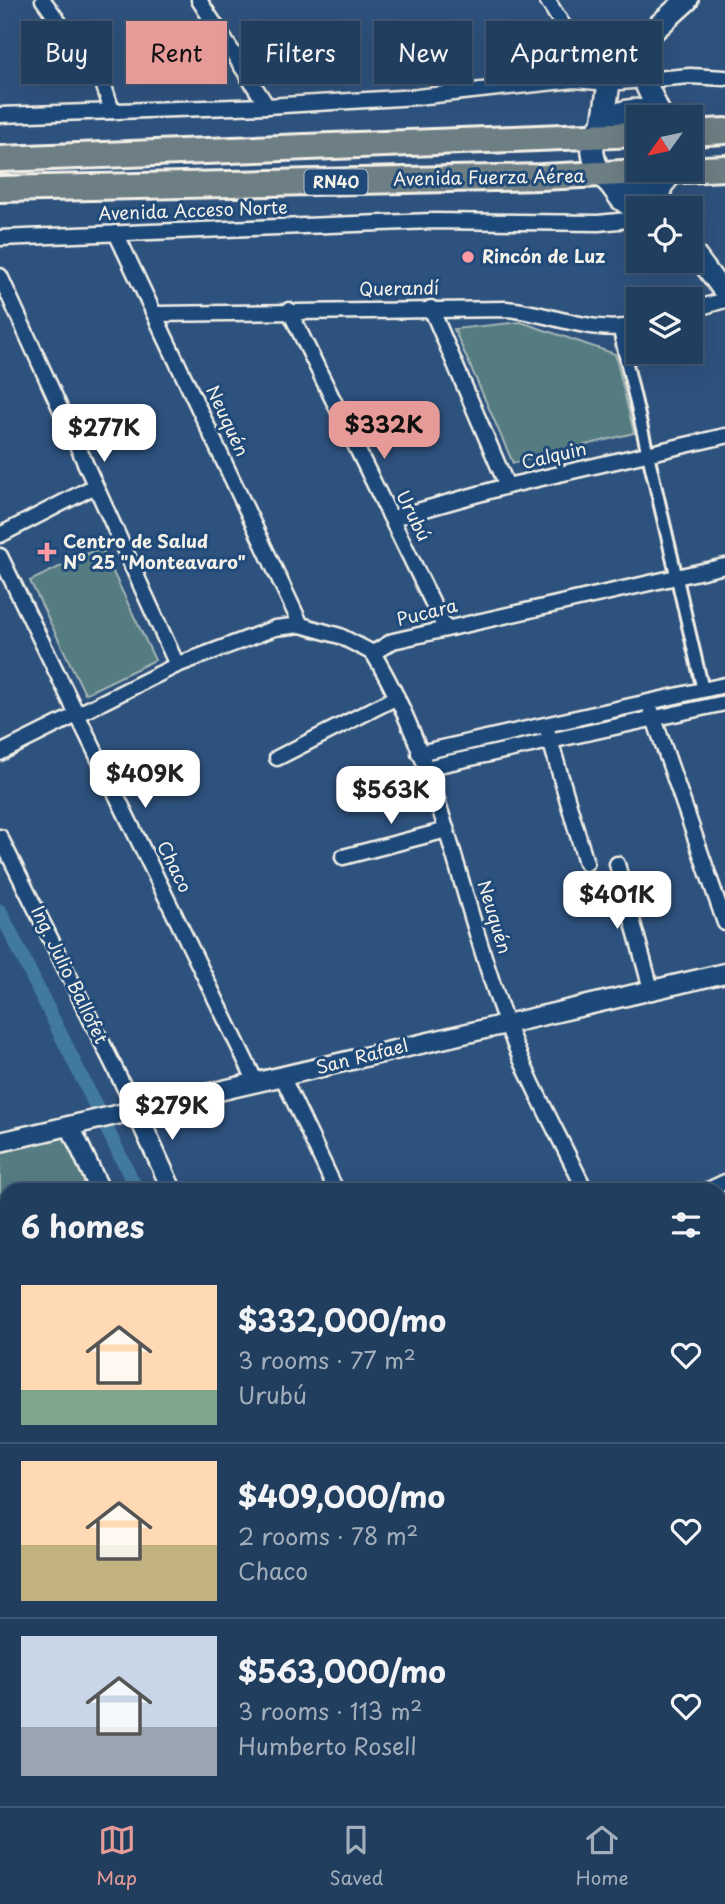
<!DOCTYPE html>
<meta charset="utf-8">
<style>
body{margin:0;font-family:"Playpen Sans",sans-serif;background:#2a4564;color:#f1f3f6;height:100vh;display:flex;flex-direction:column;font-size:26px;white-space:nowrap}
*{box-sizing:border-box;margin:0}
p{font-size:23px;color:#a2aebc}
.icon{flex:none;width:38px;height:38px;fill:none;stroke:currentColor;stroke-width:2;stroke-linecap:round;stroke-linejoin:round}
.map{position:relative;flex:1;overflow:hidden}
.details{position:absolute;left:0px;top:1183px;width:726px;height:623px;display:flex;flex-direction:column;background:#223e5e;border-radius:21px 21px 0 0;box-shadow:0 7px 28px #0002,0 0 0 2px #3f5773}
.details>*{flex:none}
.hud{position:absolute;left:21px;top:21px;width:684px;height:63px;display:flex;gap:14px}
.needle{width:46px;rotate:237deg}
.tools{position:absolute;left:626px;top:105px;display:grid;gap:14px}
.tools a{display:grid;place-items:center;width:77px;height:77px;border-radius:0px;background:#223e5e;box-shadow:0 7px 28px #0002,0 0 0 2px #3f5773;font-size:35px}
.price{position:absolute;translate:-50% -60px;padding:0 16px;border-radius:14px;background:#fff;color:#222;font-size:23px;line-height:46px;filter:drop-shadow(0 2px 4px #0008)}
.price::after{content:'';position:absolute;left:50%;top:42px;width:21px;height:16px;margin-left:-10px;background:inherit;clip-path:polygon(0 0,100% 0,50% 100%)}
.price.on{background:#e69b98;color:#111}
ul{padding:0;list-style:none}
li{display:flex;align-items:center;gap:21px;height:175px;padding:0 21px}
li+li{border-top:2px solid #3f5773}
li span{display:grid;place-items:center;flex:none;width:196px;height:140px;border-radius:0px;color:#555}
li>.icon{margin-inline-start:auto}
span .icon{width:84px;height:84px;fill:#fffc;stroke-width:1}
li b{font-size:30px}
h2{display:flex;justify-content:space-between;align-items:center;height:84px;padding:0 21px;font-size:30px}
.tag{padding:0 24px;border-radius:0px;background:#223e5e;box-shadow:0 7px 28px #0002,0 0 0 2px #3f5773;font-size:24px;line-height:63px}
.tag.on{background:#e69b98;color:#111}
.tab-bar{display:flex;justify-content:space-around;align-items:center;height:98px;border-top:2px solid #3f5773;background:#223e5e;font-size:19px;color:#a2aebc}
.tab-bar a{display:grid;justify-items:center;gap:4px}
.tab-bar .on{color:#e69b98}
.map>svg:first-child{display:block}
</style>
<div class="map">
<svg width="725" height="1806" viewBox="0 0 725 1806">
<rect width="100%" height="100%" fill="#2e527e"/>
<filter id="ink" filterUnits="userSpaceOnUse"><feTurbulence type="fractalNoise" baseFrequency=".0143" numOctaves="2"/><feDisplacementMap in="SourceGraphic" scale="14" xChannelSelector="R" yChannelSelector="G"/><feConvolveMatrix kernelMatrix="1 2 1 2 8 2 1 2 1" color-interpolation-filters="sRGB"/></filter>
<g filter="url(#ink)">
<g fill="#547b81" stroke="#a4b6b4" stroke-width="2">
<path d="M 521,322 L 615,354 L 634,433 L 513,463 L 454,329 Z"/>
<path d="M 101,547 L 155,660 L 85,694 L 30,581 Z"/>
<path d="M 64,1135 L 85,1183 L 71,1190 L 7,1190 L 7,1221 L 0,1224 L 0,1152 Z"/>
</g>
<g fill="none" stroke-linecap="round" stroke-linejoin="round">
<g stroke="#427a9e" stroke-width="14">
<path d="M 0,911 L 137,1190"/>
<path d="M 415,1799 L 418,1806"/>
</g>
<g stroke="#f4f1e8" stroke-width="16">
<path id="pedestrian" d="M 619,330 L 703,690"/>
</g>
<g stroke="#f4f1e8" stroke-width="19">
<g id="minor">
<path d="M 43,0 L 103,83 L 112,111"/>
<path d="M 199,0 L 267,106"/>
<path d="M 547,0 L 578,49 L 609,83"/>
<path d="M 0,115 L 267,106 L 417,97 L 574,80 L 609,83 L 690,76 L 725,78"/>
<path d="M 116,233 L 301,625"/>
<path d="M 0,238 L 432,221 L 598,223 L 639,219"/>
<path d="M 0,276 L 177,665"/>
<path d="M 431,308 L 507,486"/>
<path d="M 289,310 L 445,628"/>
<path d="M 691,310 L 725,300"/>
<path d="M 156,314 L 506,309 C 550,312 595,337 639,324"/>
<path d="M 393,518 L 507,486 L 725,436"/>
<path d="M 0,535 L 95,486"/>
<path d="M 0,556 L 256,1082"/>
<path d="M 373,653 C 441,766 460,900 506,1022 C 527,1079 559,1135 585,1190"/>
<path d="M 373,653 L 393,641 L 725,566"/>
<path d="M 651,710 L 725,923"/>
<path d="M 548,733 L 586,863"/>
<path d="M 0,753 L 177,665 L 275,628 L 301,625 L 340,636 L 373,653"/>
<path d="M 419,753 L 725,685"/>
<path d="M 277,758 L 397,697"/>
<path d="M 425,768 L 725,703"/>
<path d="M 0,837 L 136,1111"/>
<path d="M 343,857 L 447,830"/>
<path d="M 617,864 L 651,989"/>
<path d="M 282,1076 L 336,1190"/>
<path d="M 708,1190 L 725,1182"/>
<path d="M 0,1233 L 7,1230"/>
<path d="M 0,1383 L 7,1399"/>
<path d="M 719,1392 L 725,1389"/>
<path d="M 719,1468 L 725,1480"/>
<path d="M 0,1511 L 7,1507"/>
<path d="M 719,1591 L 725,1588"/>
<path d="M 0,1701 L 7,1717"/>
<path d="M 0,1791 L 7,1787"/>
<path d="M 719,1795 L 725,1792"/>
<path d="M 44,1799 L 47,1806"/>
<path d="M 188,1799 L 191,1806"/>
<path d="M 570,1799 L 573,1806"/>
<path d="M 268,1806 L 283,1799"/>
<path d="M 695,1806 L 710,1799"/>
</g>
</g>
<g stroke="#f4f1e8" stroke-width="23">
<g id="tertiary">
<path d="M 610,186 L 620,200 L 639,214"/>
<path d="M 661,208 L 662,184"/>
<path d="M 691,248 L 725,294"/>
<path d="M 136,1111 L 172,1190"/>
<path d="M 70,1126 L 100,1190"/>
<path d="M 0,1142 L 725,973"/>
<path d="M 379,1799 L 382,1806"/>
<path d="M 450,1799 L 453,1806"/>
</g>
</g>
<g stroke="#f4f1e8" stroke-width="26">
<g id="secondary">
<path d="M 645,38 L 645,82 L 661,117"/>
<path d="M 657,117 C 647,110 633,108 621,113 C 549,140 632,241 673,170"/>
<path d="M 603,124 L 609,83 L 645,38 L 687,0"/>
</g>
</g>
<g stroke="#f4f1e8" stroke-width="30">
<g id="trunk">
<path d="M 691,133 L 725,131"/>
<path d="M 0,159 L 639,134"/>
<path d="M 0,189 L 541,177 L 725,168"/>
</g>
</g>
<use href="#pedestrian" stroke="#1f4a7a" stroke-width="10"/>
<use href="#minor" stroke="#1f4a7a" stroke-width="14"/>
<use href="#tertiary" stroke="#1f4a7a" stroke-width="18"/>
<use href="#secondary" stroke="#1f4a7a" stroke-width="21"/>
<use href="#trunk" stroke="#6d7e84" stroke-width="24"/>
</g>
</g>
<g fill="#ff9aa2" stroke="#1f4a7a" stroke-width="2.5">
<circle cx="468" cy="257" r="7"/>
<path d="M43.5 541.5h7v7h7v7h-7v7h-7v-7h-7v-7h7z"/>
</g>
<g text-anchor="middle" stroke-width="6" stroke-linejoin="round" paint-order="stroke">
<rect fill="#1f4a7a" stroke="#b4bfc7" stroke-width="2" x="304.5" y="169.5" width="63" height="25" rx="5"/>
<g font-size="16" font-weight="bold" fill="#f4f1e8">
<text x="336" y="188">RN40</text>
</g>
<g font-size="18" fill="#f4f1e8" stroke="#1f4a7a">
<text transform="translate(489 178) rotate(-1)" y="6">Avenida Fuerza Aérea</text>
<text transform="translate(193 211) rotate(-2)" y="6">Avenida Acceso Norte</text>
<text transform="translate(399 289) rotate(-1)" y="6">Querandí</text>
<text transform="translate(227 421) rotate(65)" y="6">Neuquén</text>
<text transform="translate(554 456) rotate(-13)" y="6">Calquin</text>
<text transform="translate(413 516) rotate(64)" y="6">Urubú</text>
<text transform="translate(427 613) rotate(-14)" y="6">Pucara</text>
<text transform="translate(174 867) rotate(64)" y="6">Chaco</text>
<text transform="translate(494 917) rotate(73)" y="6">Neuquén</text>
<text transform="translate(69 975) rotate(64)" y="6">Ing. Julio Ballofet</text>
<text transform="translate(362 1057) rotate(-14)" y="6">San Rafael</text>
</g>
<g font-size="18" font-weight="bold" fill="#f4f1e8" stroke="#1f4a7a" text-anchor="start">
<text x="482" y="263">Rincón de Luz</text>
<text x="63" y="548">Centro de Salud<tspan x="63" dy="21">Nº 25 "Monteavaro"</tspan></text>
</g>
</g>
</svg>
<div class="tools">
<a><svg class="needle" viewBox="-14 -14 28 28"><path d="M0-13l5 13h-10z" fill="#e53935"/><path d="M0 13l5-13h-10z" fill="#a2aebc"/></svg></a>
<a><svg class="icon" aria-label="locate" viewBox="0 0 24 24"><circle cx="12" cy="12" r="6"/><path d="M12 2v4M12 18v4M2 12h4M18 12h4"/></svg></a>
<a><svg class="icon" aria-label="layers" viewBox="0 0 24 24"><path d="M12 4l9 5-9 5-9-5zM3 14l9 5 9-5"/></svg></a>
</div>
<b class="price on" style="left:384px;top:461px">$332K</b>
<b class="price" style="left:104px;top:464px">$277K</b>
<b class="price" style="left:145px;top:810px">$409K</b>
<b class="price" style="left:391px;top:826px">$563K</b>
<b class="price" style="left:617px;top:931px">$401K</b>
<b class="price" style="left:172px;top:1142px">$279K</b>
<div class="hud">
<a class="tag">Buy</a>
<a class="tag on">Rent</a>
<a class="tag">Filters</a>
<a class="tag">New</a>
<a class="tag">Apartment</a>
</div>
<section class="details">
<h2>6 homes<svg class="icon" aria-label="filters" viewBox="0 0 24 24"><path d="M4 7h16M4 17h16"/><circle cx="9" cy="7" r="2"/><circle cx="15" cy="17" r="2"/></svg></h2>
<ul>
<li><span style="background:linear-gradient(#ffd9b3 75%,#7fa58c 0)"><svg class="icon" aria-label="home" viewBox="0 0 24 24"><path d="M3 11l9-7 9 7M6 9v11h12V9"/></svg></span><div><b>$332,000/mo</b><p>3 rooms · 77 m²</p><p>Urubú</p></div><svg class="icon" aria-label="heart" viewBox="0 0 24 24"><path d="M12 20l-8-8c-3-5 5-10 8-4 3-6 11-1 8 4z"/></svg></li>
<li><span style="background:linear-gradient(#ffd9b3 60%,#c2b280 0)"><svg class="icon" aria-label="home" viewBox="0 0 24 24"><path d="M3 11l9-7 9 7M6 9v11h12V9"/></svg></span><div><b>$409,000/mo</b><p>2 rooms · 78 m²</p><p>Chaco</p></div><svg class="icon" aria-label="heart" viewBox="0 0 24 24"><path d="M12 20l-8-8c-3-5 5-10 8-4 3-6 11-1 8 4z"/></svg></li>
<li><span style="background:linear-gradient(#c9d6e8 65%,#9aa5b1 0)"><svg class="icon" aria-label="home" viewBox="0 0 24 24"><path d="M3 11l9-7 9 7M6 9v11h12V9"/></svg></span><div><b>$563,000/mo</b><p>3 rooms · 113 m²</p><p>Humberto Rosell</p></div><svg class="icon" aria-label="heart" viewBox="0 0 24 24"><path d="M12 20l-8-8c-3-5 5-10 8-4 3-6 11-1 8 4z"/></svg></li>
</ul>
</section>
</div>
<nav class="tab-bar">
<a class="on"><svg class="icon" aria-label="map" viewBox="0 0 24 24"><path d="M3 6l6-2 6 2 6-2v14l-6 2-6-2-6 2zM9 4v14M15 6v14"/></svg>Map</a>
<a><svg class="icon" aria-label="saved" viewBox="0 0 24 24"><path d="M7 4h10v16l-5-4-5 4z"/></svg>Saved</a>
<a><svg class="icon" aria-label="home" viewBox="0 0 24 24"><path d="M3 11l9-7 9 7M6 9v11h12V9"/></svg>Home</a>
</nav>
